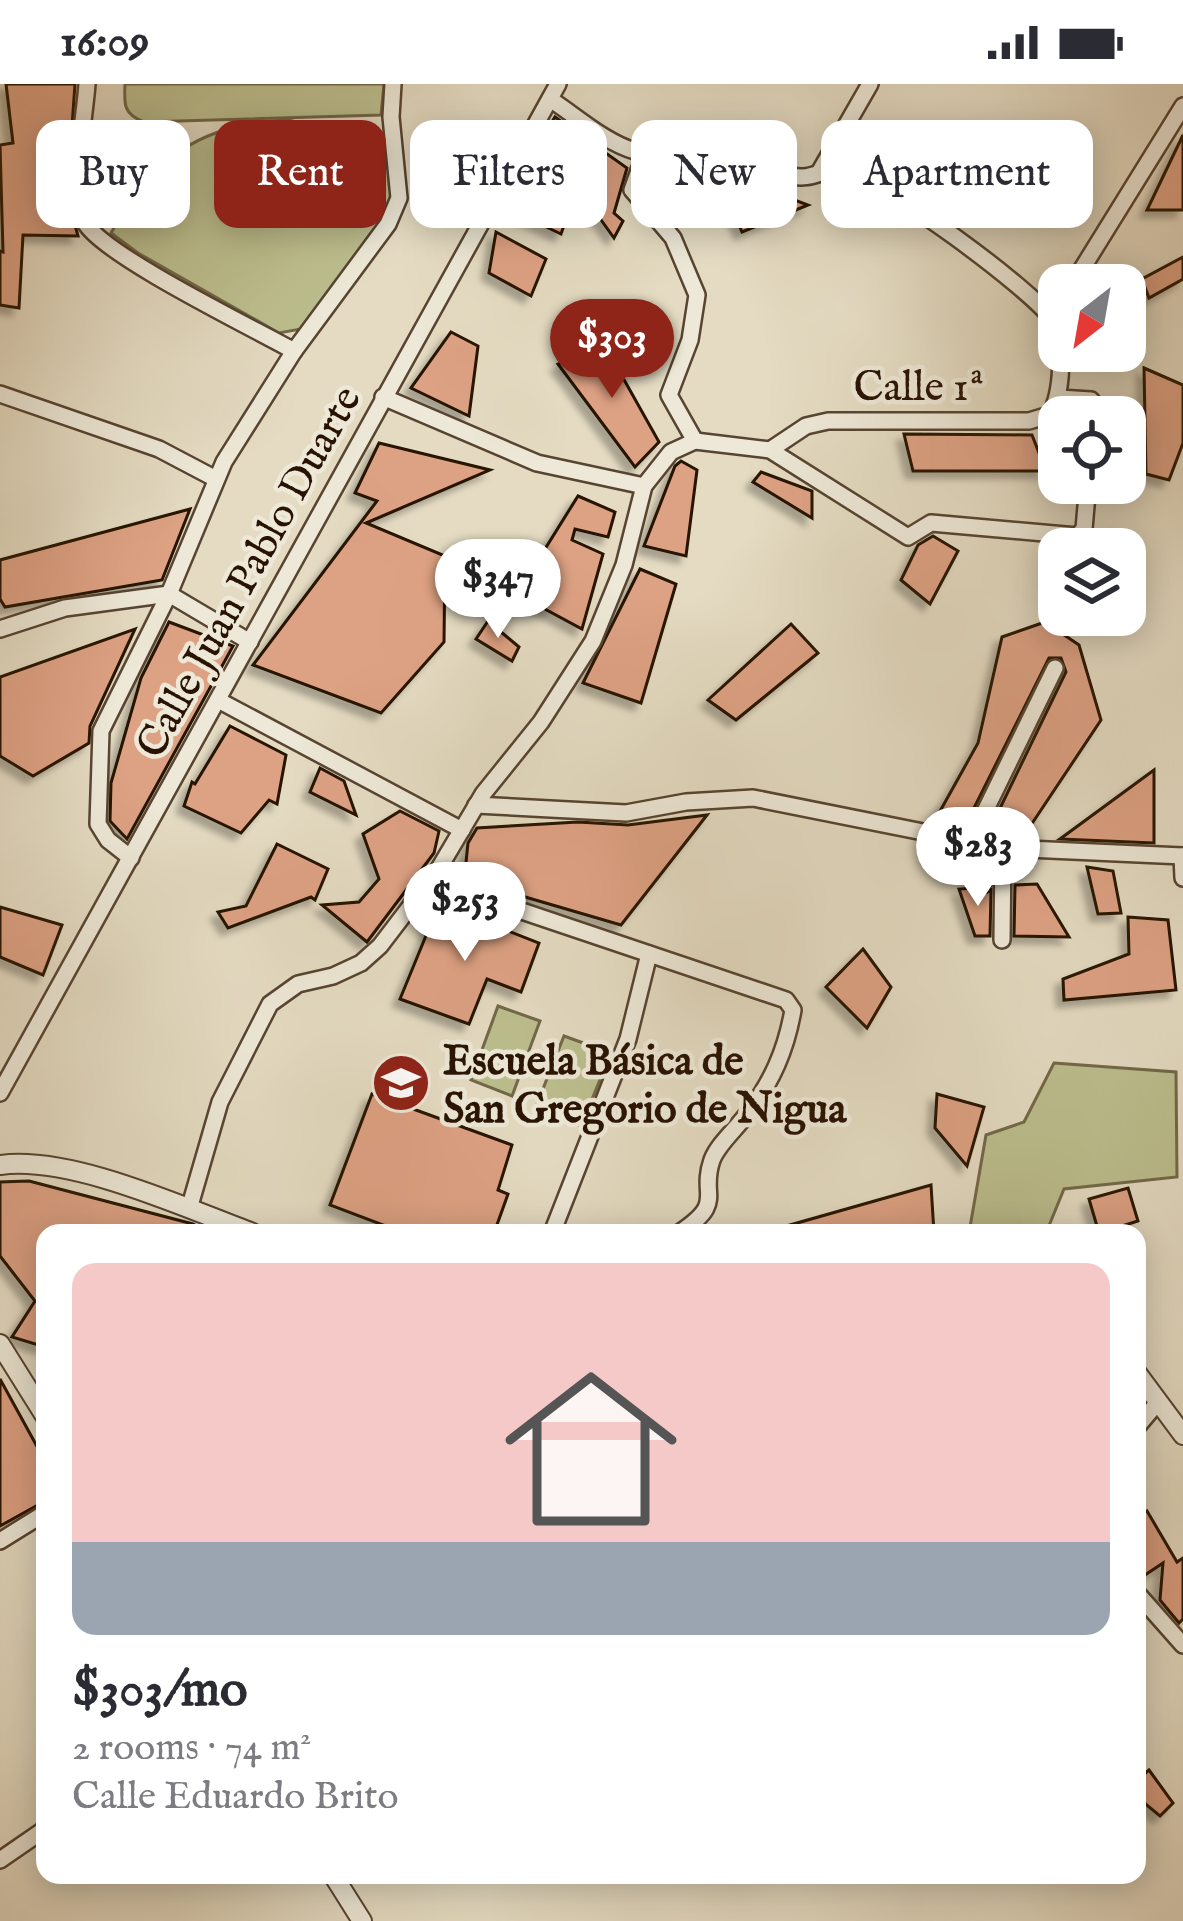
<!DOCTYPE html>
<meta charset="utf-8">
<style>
body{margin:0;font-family:"IM FELL English",serif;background:#f2f2f3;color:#2b2b33;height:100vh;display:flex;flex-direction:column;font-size:45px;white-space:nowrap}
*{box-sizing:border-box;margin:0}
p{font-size:39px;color:#7c7c81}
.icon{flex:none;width:66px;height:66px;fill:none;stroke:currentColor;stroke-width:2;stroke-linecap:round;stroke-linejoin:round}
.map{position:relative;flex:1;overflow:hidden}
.details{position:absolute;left:36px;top:1140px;width:1110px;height:660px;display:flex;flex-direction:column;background:#fff;border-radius:24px;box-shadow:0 6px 30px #0003}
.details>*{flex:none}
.guide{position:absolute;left:36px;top:36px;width:1113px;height:108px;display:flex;gap:24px}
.needle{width:78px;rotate:211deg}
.tools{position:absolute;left:1038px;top:180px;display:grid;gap:24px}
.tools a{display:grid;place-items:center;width:108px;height:108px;border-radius:24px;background:#fff;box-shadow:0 6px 30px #0003;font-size:60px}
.price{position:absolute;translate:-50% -102px;padding:0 27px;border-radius:42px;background:#fff;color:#222;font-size:39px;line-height:78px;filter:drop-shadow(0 3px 6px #0008)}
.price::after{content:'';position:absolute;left:50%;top:72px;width:36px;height:27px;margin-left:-18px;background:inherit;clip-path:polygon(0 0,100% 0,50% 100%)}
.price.on{background:#8f2418;color:#fff}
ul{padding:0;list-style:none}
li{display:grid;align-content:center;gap:24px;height:636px;padding:0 36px}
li+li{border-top:3px solid #e1e1e2}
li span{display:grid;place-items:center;height:372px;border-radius:24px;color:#555}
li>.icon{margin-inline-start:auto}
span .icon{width:216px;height:216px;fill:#fffc;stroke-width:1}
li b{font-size:51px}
.tag{padding:0 42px;border-radius:24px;background:#fff;box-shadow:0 6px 30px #0003;font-size:42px;line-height:108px}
.tag.on{background:#8f2418;color:#fff}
.status{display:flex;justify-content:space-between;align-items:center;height:84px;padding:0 60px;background:#fff;direction:ltr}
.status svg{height:33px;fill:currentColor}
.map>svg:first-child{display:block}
</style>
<div class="status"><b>16:09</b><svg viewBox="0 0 49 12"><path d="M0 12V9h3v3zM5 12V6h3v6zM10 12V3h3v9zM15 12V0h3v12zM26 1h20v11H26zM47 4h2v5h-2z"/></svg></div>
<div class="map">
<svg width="1183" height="1837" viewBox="0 0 1183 1837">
<defs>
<filter id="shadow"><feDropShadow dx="-7" dy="7" stdDeviation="3" flood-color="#0004"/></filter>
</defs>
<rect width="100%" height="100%" fill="#e4dbc2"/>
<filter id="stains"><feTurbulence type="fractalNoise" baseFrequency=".00167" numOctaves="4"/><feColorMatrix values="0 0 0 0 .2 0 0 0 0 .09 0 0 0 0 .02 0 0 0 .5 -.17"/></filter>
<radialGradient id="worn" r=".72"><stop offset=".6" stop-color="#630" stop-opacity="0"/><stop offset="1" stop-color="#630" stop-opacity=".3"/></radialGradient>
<g fill="#bcbe8e" stroke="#726848" stroke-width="3">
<path d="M 125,0 L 384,0 L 381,31 L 144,38 C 123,30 124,20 125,0 Z"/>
<path d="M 288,36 L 359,53 L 393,71 L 395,106 L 386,135 L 301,245 L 279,249 L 138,169 L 111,149 C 153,74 201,39 288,36 Z"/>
<path d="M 498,922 L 540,937 L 512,1012 L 471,996 Z"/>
<path d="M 564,952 L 611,969 L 581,1042 L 535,1025 Z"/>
<path d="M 1054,979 L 1176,988 L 1177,1093 L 1064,1105 L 1046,1149 L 969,1149 L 986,1051 L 1024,1038 Z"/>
</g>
<g fill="#dda183" stroke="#281201" stroke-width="3" filter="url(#shadow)">
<path d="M 6,0 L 75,0 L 67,112 L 78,152 L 23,151 L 19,224 L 0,221 L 0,167 L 3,168 L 0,61 L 13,59 Z"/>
<path d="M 555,33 L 627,84 L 614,129 L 623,137 L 614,154 L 589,119 L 598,104 L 538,60 Z"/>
<path d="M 1183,51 L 1183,126 L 1147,126 Z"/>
<path d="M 744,97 L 808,121 L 742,148 L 731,122 Z"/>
<path d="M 526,99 L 568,130 L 561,150 L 507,124 Z"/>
<path d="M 496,148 L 546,175 L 531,212 L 489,189 Z"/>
<path d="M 1183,173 L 1183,195 L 1149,214 L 1142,195 Z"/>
<path d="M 451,248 L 478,262 L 469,332 L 411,304 Z"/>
<path d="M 604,260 L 659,358 L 635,383 L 558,280 Z"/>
<path d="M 1144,284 L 1183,301 L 1183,359 L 1169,396 L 1146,390 Z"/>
<path d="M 904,350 L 1032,351 L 1046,387 L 913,387 Z"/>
<path d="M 379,359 L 490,386 L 366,439 L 445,472 L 444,558 L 381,629 L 253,581 L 377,417 L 355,409 Z"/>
<path d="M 681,377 L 697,386 L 686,472 L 644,462 L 675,382 Z"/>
<path d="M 761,388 L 812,407 L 812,434 L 753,398 Z"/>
<path d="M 578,412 L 615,428 L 608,453 L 575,445 L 572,456 L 603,470 L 582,545 L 517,510 Z"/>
<path d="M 190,425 L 162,496 L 5,523 L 0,515 L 0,476 Z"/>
<path d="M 933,452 L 958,467 L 930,520 L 901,496 L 918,461 Z"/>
<path d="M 640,485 L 676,500 L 641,619 L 583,599 Z"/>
<path d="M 488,537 L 519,563 L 512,577 L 476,555 Z"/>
<path d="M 169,538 L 233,562 L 127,755 L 110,737 L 111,699 L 141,594 Z"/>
<path d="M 1045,538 L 1079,561 L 1101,636 L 1023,753 L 988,749 L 1066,588 L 1061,574 L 1049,574 L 964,744 L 934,738 L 978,659 L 1002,553 Z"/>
<path d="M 791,540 L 818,569 L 736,636 L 708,616 Z"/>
<path d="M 135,545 L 90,642 L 89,659 L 33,692 L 0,672 L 0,593 Z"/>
<path d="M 230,642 L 286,671 L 277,720 L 269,716 L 241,749 L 184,722 L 192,698 L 195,700 Z"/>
<path d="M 320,684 L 344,697 L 356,731 L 310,708 Z"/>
<path d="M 1154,686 L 1154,759 L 1060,755 Z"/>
<path d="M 400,727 L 439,747 L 434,769 L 367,858 L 322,821 L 359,818 L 379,795 L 363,750 Z"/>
<path d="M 707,731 L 621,841 L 491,803 L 465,788 L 468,759 L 477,744 L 578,738 L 628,741 Z"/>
<path d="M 277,760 L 328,785 L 315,816 L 311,813 L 228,844 L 218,828 L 246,822 Z"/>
<path d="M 1087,783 L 1113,787 L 1121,829 L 1098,830 Z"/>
<path d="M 1037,800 L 1069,853 L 1014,852 L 1015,801 Z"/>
<path d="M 990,803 L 986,809 L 991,806 L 990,852 L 975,852 L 959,805 Z"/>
<path d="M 439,820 L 539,859 L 521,908 L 487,895 L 469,940 L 400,915 Z"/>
<path d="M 0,823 L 62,841 L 43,891 L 0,873 Z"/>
<path d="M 1128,833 L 1168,836 L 1176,906 L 1064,916 L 1063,895 L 1129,870 Z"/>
<path d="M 863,865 L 891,903 L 867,944 L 826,903 Z"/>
<path d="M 372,1010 L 512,1061 L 498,1106 L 508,1110 L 494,1149 L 404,1149 L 330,1121 Z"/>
<path d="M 937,1010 L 984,1023 L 967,1082 L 935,1044 Z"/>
<path d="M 29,1097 L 193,1140 L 208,1149 L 45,1149 L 45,1263 L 12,1253 L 35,1217 L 0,1172 L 0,1098 Z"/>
<path d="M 931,1101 L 934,1149 L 776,1149 L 776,1145 Z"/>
<path d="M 1128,1104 L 1138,1137 L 1099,1149 L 1089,1115 Z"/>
<path d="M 0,1295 L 45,1377 L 45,1417 L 0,1442 Z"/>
<path d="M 1147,1427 L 1177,1478 L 1183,1474 L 1183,1535 L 1179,1539 L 1160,1516 L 1163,1479 L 1145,1491 L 1137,1479 L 1137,1432 Z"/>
<path d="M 1149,1686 L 1173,1719 L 1160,1732 L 1137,1713 L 1137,1696 Z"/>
</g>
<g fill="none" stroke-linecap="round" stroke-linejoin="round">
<g stroke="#574431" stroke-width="20">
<g id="minor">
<path d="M 87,0 C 85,32 69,114 86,140 C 107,173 253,244 294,267"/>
<path d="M 550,15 C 576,32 606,59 635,67 C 655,73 677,60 698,61 C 730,63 762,85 793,92 C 812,97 826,82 846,87 C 883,96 1030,204 1052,235 C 1065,254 1063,314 1049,331 L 1029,337 L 828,337 L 806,342 L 770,366"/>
<path d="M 645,70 L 632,106 L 673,154 L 697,211 L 690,256 L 669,311 L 695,357"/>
<path d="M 820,87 L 870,0"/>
<path d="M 1072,201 L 1183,22"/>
<path d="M 0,310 L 159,365 L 216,395"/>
<path d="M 383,313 L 537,379 L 644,402"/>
<path d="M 1059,314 L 1091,316 L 1095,321 L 1094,333"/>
<path d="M 0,545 L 65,524 L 169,510 L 250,558"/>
<path d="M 218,616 L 462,746"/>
<path d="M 476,721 L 626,729 L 686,718 L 753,714 L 1003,764 L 1183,772"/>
<path d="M 970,758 L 1055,584"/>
<path d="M 1182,772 L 1183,794"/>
<path d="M 131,774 L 108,756 L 98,740 L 101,647 L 169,510 L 224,378 L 294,267 L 388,140 L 399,114 L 391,33 L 393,0"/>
<path d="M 438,786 L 492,817 L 786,916 L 793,926 C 786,966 772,998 747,1030 C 737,1044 718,1060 712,1076 C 699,1113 727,1117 679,1149"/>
<path d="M 1002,856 L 1003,764"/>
<path d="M 0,1009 L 558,0"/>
<path d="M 189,1125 L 220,1018 L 270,920 L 298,900 L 333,892 L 361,879 L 380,862 L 438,786 L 483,710 L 541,638 L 593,557 L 624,481 L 644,402 L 671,368 L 695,357 L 770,366 L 908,453 L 931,439 L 1077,452 L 1084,445 L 1088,399"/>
<path d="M 552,1149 L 628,955 L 649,870"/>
<path d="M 1137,1343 L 1158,1318"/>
<path d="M 0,1457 L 45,1429"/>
<path d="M 1137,1509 L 1183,1561"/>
<path d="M 0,1776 L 45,1745"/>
</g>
</g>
<g stroke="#574431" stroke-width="22">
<g id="tertiary">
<path d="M 0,1081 C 71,1071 185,1124 253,1149"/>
<path d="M 0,1260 L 45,1332"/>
<path d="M 1137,1289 L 1183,1351"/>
<path d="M 333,1791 L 362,1837"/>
</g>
</g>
<use href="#minor" stroke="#ede8d7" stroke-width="15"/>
<use href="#tertiary" stroke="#ede8d7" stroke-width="18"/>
</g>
<defs>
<g id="school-disc" transform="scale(3)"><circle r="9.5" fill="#8f2418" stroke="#ede8d7"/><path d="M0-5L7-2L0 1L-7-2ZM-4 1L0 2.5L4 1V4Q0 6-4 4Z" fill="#fff"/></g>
</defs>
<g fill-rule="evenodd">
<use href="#school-disc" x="401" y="999"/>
</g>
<g text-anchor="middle" stroke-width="9" stroke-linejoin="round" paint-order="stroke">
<g font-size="42" fill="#281201" stroke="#ede8d7">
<text x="919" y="316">Calle 1ª</text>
<text transform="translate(247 487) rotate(-61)" y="15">Calle Juan Pablo Duarte</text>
</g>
<g font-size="42" font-weight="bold" fill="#281201" stroke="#ede8d7" text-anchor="start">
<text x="443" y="990">Escuela Básica de<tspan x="443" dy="48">San Gregorio de Nigua</tspan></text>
</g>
</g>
<rect width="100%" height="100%" filter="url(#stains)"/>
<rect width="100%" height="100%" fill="url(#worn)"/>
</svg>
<div class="tools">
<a><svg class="needle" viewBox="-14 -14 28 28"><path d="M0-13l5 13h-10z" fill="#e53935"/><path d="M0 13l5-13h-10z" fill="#7c7c81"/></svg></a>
<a><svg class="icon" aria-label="locate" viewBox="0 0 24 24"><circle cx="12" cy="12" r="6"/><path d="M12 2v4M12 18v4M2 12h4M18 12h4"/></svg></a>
<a><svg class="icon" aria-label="layers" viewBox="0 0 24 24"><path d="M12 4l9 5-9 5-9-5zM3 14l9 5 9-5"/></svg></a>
</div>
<b class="price on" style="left:612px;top:317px">$303</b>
<b class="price" style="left:498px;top:557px">$347</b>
<b class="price" style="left:978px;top:825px">$283</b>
<b class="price" style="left:465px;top:880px">$253</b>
<div class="guide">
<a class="tag">Buy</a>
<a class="tag on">Rent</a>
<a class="tag">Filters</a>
<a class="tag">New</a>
<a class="tag">Apartment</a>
</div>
<section class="details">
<ul>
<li><span style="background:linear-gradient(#f6c9c9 75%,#9aa5b1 0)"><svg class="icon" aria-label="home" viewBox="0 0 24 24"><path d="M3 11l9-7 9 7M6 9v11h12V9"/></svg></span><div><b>$303/mo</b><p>2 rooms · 74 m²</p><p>Calle Eduardo Brito</p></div></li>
</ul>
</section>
</div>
